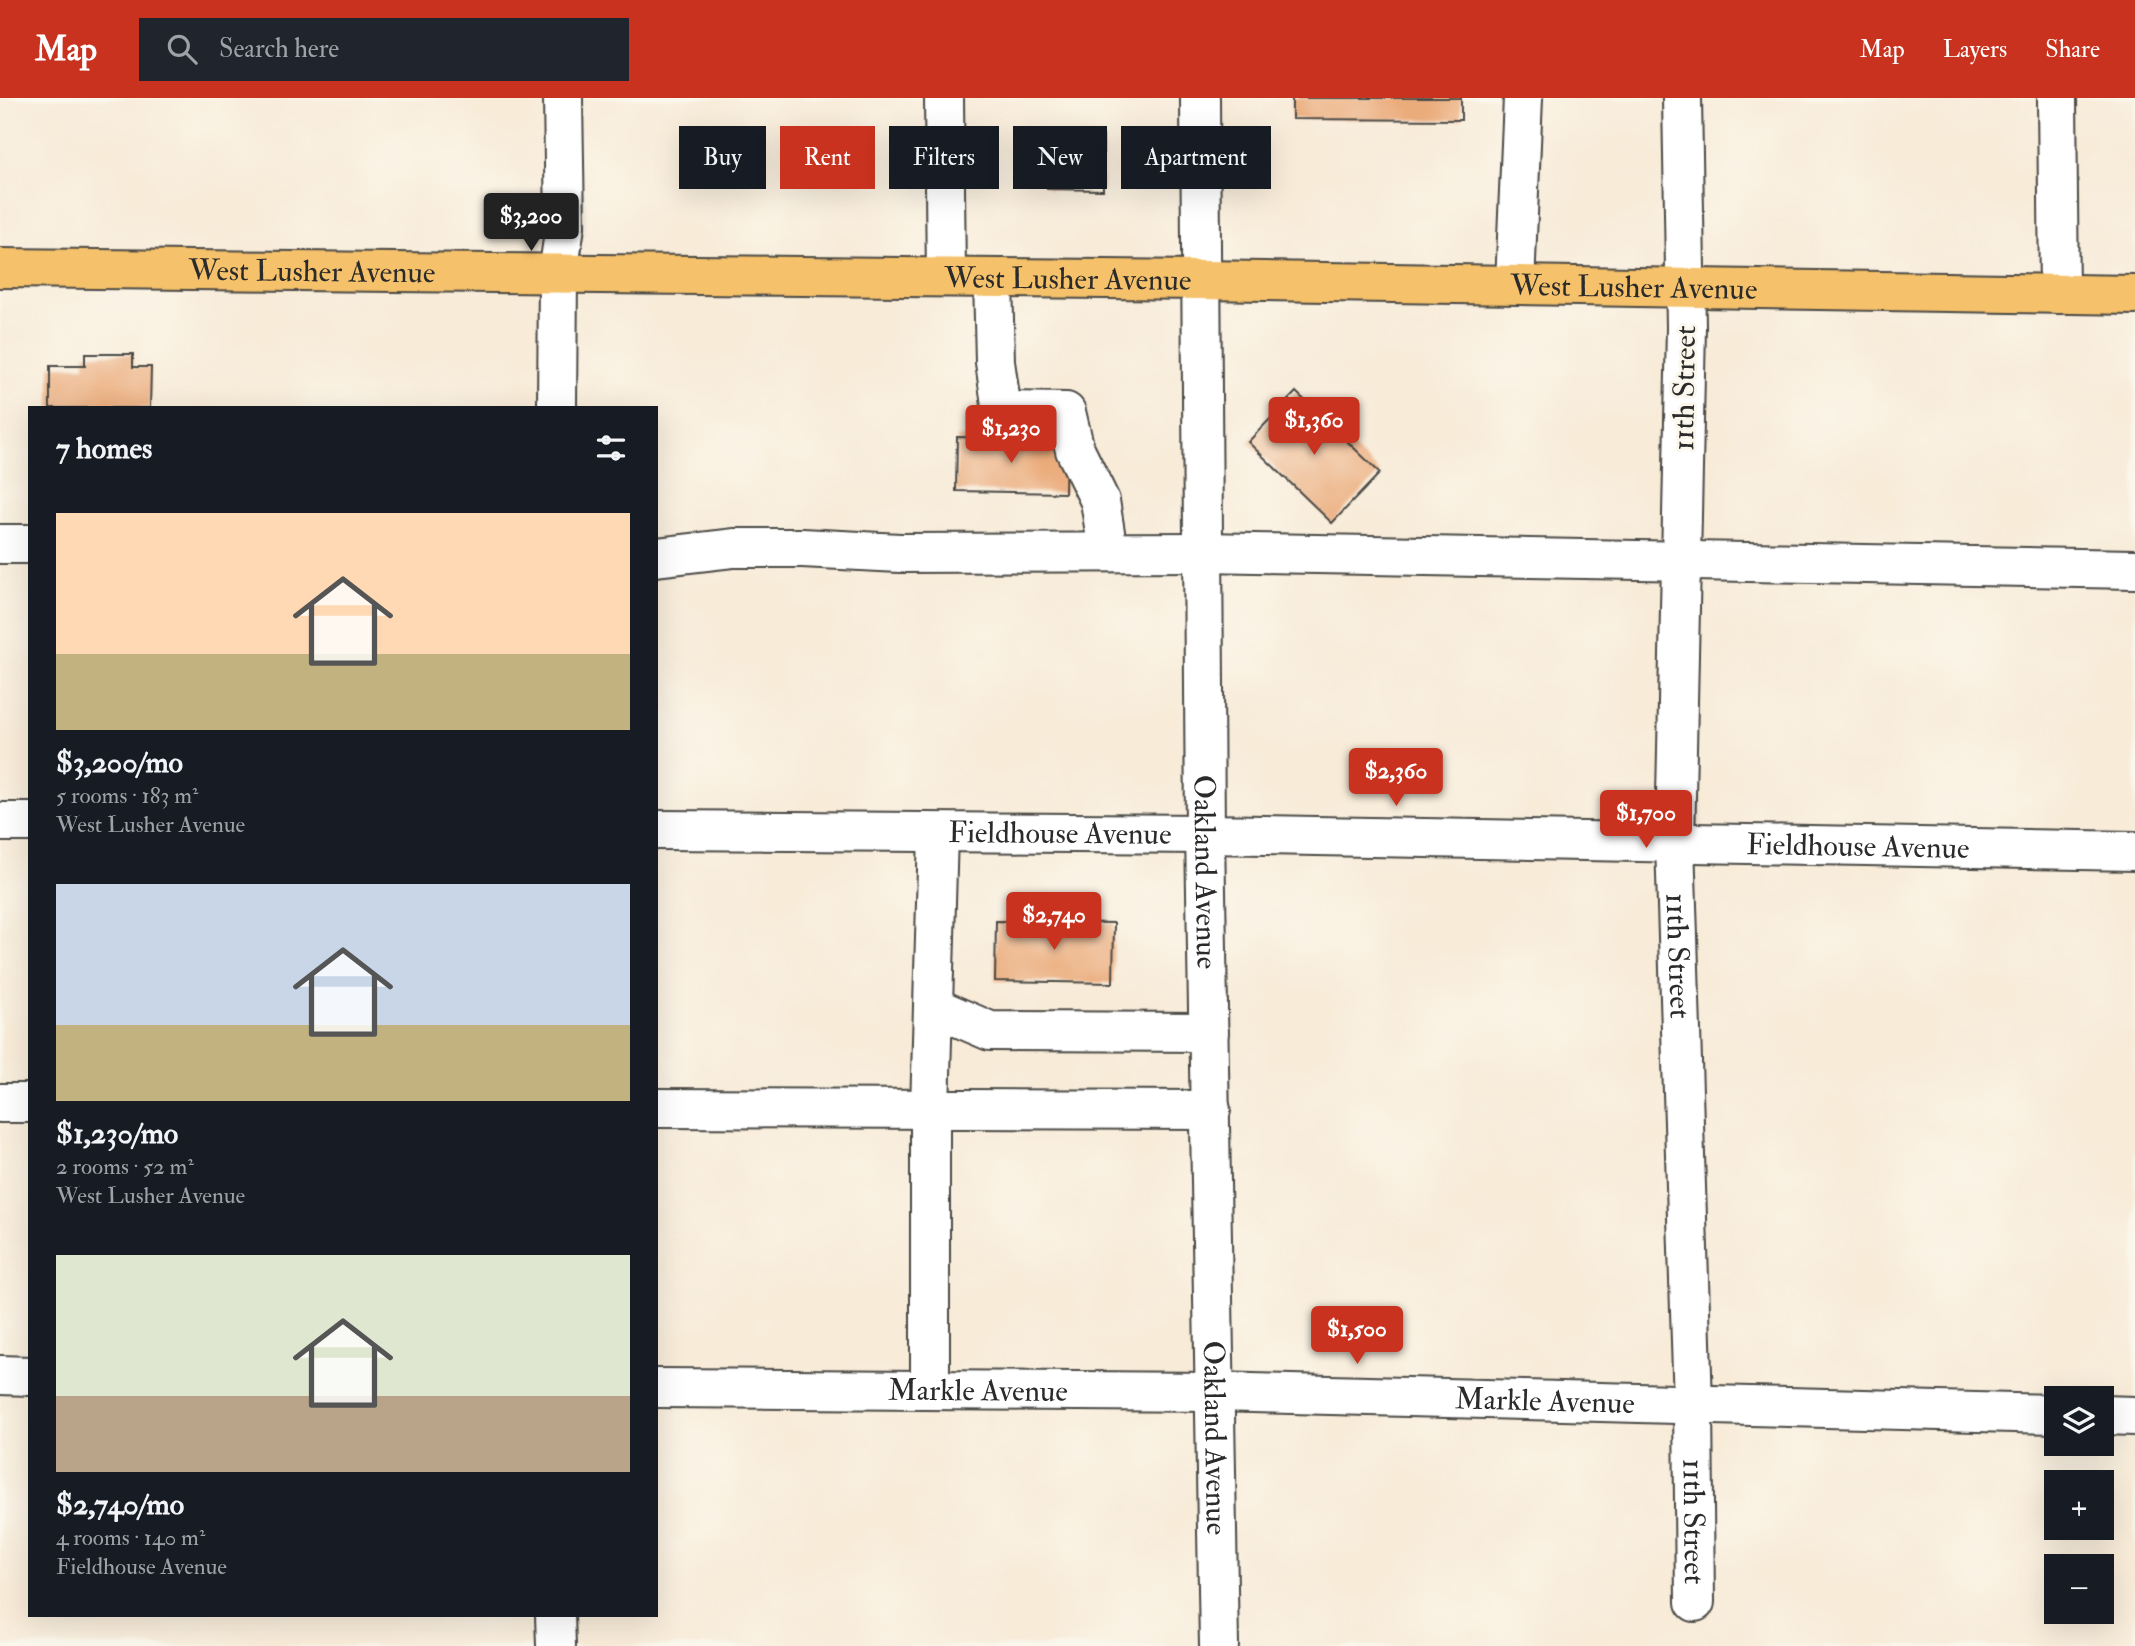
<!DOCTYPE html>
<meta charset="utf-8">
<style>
body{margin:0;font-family:"IM FELL Double Pica",serif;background:#20242c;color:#f1f3f6;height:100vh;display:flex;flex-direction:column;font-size:26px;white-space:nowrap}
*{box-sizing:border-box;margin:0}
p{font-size:23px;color:#9ea1a6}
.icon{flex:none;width:38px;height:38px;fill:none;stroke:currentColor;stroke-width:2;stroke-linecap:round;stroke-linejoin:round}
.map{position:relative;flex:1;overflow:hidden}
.drawer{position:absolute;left:28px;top:308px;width:630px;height:1211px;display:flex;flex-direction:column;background:#171b24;border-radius:0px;box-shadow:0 7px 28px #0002}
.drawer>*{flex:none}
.banner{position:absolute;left:679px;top:28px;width:665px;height:63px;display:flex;gap:14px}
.fabs{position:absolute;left:2044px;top:1288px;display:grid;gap:14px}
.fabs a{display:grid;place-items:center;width:70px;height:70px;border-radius:0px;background:#171b24;box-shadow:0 7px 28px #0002;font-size:35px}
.price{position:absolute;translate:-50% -60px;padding:0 16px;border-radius:7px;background:#c8321e;color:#fff;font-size:23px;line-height:46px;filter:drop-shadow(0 2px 4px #0008)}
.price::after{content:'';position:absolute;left:50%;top:42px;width:21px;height:16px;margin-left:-10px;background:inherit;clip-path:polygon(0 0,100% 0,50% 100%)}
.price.current{background:#222;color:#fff}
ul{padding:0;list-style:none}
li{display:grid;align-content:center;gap:14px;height:371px;padding:0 28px}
li span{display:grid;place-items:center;height:217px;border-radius:0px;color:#555}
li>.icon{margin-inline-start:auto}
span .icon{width:126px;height:126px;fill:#fffc;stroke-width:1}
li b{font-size:30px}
h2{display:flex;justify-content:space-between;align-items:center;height:84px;padding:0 28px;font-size:30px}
.pill{padding:0 24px;border-radius:0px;background:#171b24;box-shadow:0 7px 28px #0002;font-size:24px;line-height:63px}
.pill.current{background:#c8321e;color:#fff}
header{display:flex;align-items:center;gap:42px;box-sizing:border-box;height:98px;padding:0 35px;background:#c8321e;color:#fff}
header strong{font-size:33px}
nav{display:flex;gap:38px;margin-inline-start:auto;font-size:24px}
.search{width:490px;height:63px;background:#20242c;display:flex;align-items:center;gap:18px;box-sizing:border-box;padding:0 24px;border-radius:0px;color:#9ea1a6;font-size:26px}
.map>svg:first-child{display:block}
</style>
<header>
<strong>Map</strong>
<div class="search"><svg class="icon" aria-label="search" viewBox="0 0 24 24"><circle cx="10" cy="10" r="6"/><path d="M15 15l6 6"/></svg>Search here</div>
<nav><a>Map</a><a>Layers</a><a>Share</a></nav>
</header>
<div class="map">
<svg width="2135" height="1548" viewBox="0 0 2135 1548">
<rect width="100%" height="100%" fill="#fbf7ec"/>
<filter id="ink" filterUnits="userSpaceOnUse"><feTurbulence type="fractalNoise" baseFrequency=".0143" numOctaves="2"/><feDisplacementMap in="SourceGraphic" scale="14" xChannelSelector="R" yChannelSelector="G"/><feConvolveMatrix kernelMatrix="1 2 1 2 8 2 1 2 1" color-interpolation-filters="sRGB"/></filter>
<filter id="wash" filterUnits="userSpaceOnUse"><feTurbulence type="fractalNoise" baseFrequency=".00686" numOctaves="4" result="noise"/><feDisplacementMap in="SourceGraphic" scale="28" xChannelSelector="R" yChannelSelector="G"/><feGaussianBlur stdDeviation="1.57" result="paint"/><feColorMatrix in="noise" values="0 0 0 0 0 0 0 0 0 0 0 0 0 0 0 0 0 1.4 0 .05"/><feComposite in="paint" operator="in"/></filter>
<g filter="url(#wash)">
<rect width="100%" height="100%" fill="#f8ebd8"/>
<g id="blocks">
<g fill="#ebac7b">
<path d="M 1292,0 L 1461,0 L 1461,22 L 1292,21 Z"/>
<path d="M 1047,38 L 1103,38 L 1103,92 L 1047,91 Z"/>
<path d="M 85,256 L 133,256 L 133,269 L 151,269 L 150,310 L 50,310 L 50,268 L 85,268 Z"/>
<path d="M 1296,294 L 1380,375 L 1332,425 L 1248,344 Z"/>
<path d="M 957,339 L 1066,341 L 1065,395 L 956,393 Z"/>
<path d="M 996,823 L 1114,825 L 1113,885 L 995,883 Z"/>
</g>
</g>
</g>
<g filter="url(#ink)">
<use href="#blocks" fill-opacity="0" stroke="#4a4845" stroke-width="2"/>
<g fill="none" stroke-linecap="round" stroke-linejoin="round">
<g stroke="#4a4845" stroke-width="42">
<g id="minor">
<path d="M 944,0 L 946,179"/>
<path id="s1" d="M 1200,0 L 1205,736 L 1219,1548"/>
<path id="s2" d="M 1682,0 L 1686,229 L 1675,745 L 1693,1306 L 1695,1504"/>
<path d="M 2057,0 L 2059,196"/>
<path d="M 993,180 L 995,264 L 1002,313 L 1066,314 L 1075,352 L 1100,403 L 1108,453"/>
<path d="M 1515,186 L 1523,0"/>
<path d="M 557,310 L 558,176 L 565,128 L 563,0"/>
<path d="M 0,446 L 30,446"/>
<path d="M 656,459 L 734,450 L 802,450 L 900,455 L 1204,454 L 2135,471"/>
<path d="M 0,724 L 30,724"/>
<path id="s3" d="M 656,732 L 1205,736 L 2135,753"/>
<path d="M 934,909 L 990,933 L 1209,934"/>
<path d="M 0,1005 L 30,1005"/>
<path d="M 656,1010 L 1211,1012"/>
<path d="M 0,1277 L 30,1278"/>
<path id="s4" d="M 656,1290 L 1216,1294 L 2056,1316"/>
<path d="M 930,1292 L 930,1011 L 938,736"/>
<path d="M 2102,1317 L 2135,1318"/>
<path d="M 555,1517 L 556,1548"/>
</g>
</g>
<g stroke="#4a4845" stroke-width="42">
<g id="major">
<path id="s5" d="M 0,170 L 1202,182 L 2135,197"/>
</g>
</g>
<use href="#minor" stroke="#fff" stroke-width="38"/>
<use href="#major" stroke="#f5c16b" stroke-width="38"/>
</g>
</g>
<g text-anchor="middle" stroke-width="6" stroke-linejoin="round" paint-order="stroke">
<g font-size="30" fill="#2b2b2b" stroke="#fbf7ec">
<text dy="10" stroke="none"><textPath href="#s5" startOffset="312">West Lusher Avenue</textPath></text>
<text dy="10" stroke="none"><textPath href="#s5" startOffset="1068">West Lusher Avenue</textPath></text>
<text dy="10" stroke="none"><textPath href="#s5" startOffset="1634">West Lusher Avenue</textPath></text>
<text transform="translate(1684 290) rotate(-89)" y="10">11th Street</text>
<text dy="10" stroke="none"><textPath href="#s3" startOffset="404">Fieldhouse Avenue</textPath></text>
<text dy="10" stroke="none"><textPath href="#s3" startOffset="1202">Fieldhouse Avenue</textPath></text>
<text dy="10" stroke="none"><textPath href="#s1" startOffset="774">Oakland Avenue</textPath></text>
<text dy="10" stroke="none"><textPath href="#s2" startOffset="858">11th Street</textPath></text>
<text dy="10" stroke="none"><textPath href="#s4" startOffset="322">Markle Avenue</textPath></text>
<text dy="10" stroke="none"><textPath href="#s4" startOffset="889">Markle Avenue</textPath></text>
<text dy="10" stroke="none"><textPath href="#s1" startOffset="1340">Oakland Avenue</textPath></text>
<text dy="10" stroke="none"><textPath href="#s2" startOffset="1424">11th Street</textPath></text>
</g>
</g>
</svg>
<div class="fabs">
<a><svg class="icon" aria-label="layers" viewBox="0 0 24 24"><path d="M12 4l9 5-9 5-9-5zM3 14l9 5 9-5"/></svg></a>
<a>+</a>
<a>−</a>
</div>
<b class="price current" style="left:531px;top:155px">$3,200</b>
<b class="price" style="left:1314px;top:359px">$1,360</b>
<b class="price" style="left:1011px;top:367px">$1,230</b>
<b class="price" style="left:1396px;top:710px">$2,360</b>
<b class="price" style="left:1646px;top:752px">$1,700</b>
<b class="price" style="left:1054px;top:854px">$2,740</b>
<b class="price" style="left:1357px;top:1268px">$1,500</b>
<div class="banner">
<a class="pill">Buy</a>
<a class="pill current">Rent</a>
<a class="pill">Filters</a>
<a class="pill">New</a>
<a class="pill">Apartment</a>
</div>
<section class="drawer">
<h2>7 homes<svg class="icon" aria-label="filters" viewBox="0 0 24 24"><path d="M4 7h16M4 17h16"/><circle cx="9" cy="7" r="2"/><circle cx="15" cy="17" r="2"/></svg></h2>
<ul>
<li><span style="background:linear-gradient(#ffd9b3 65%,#c2b280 0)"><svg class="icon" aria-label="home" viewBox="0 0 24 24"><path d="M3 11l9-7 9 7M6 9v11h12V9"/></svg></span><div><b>$3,200/mo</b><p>5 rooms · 183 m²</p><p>West Lusher Avenue</p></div></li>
<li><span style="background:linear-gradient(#c9d6e8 65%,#c2b280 0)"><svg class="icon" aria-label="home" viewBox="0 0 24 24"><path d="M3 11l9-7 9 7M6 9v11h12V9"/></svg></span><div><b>$1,230/mo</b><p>2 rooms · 52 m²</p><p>West Lusher Avenue</p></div></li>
<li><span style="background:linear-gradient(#dfe7d0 65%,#b9a48a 0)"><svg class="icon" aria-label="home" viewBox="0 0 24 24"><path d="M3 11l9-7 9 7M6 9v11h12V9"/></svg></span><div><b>$2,740/mo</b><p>4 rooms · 140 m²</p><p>Fieldhouse Avenue</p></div></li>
</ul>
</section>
</div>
